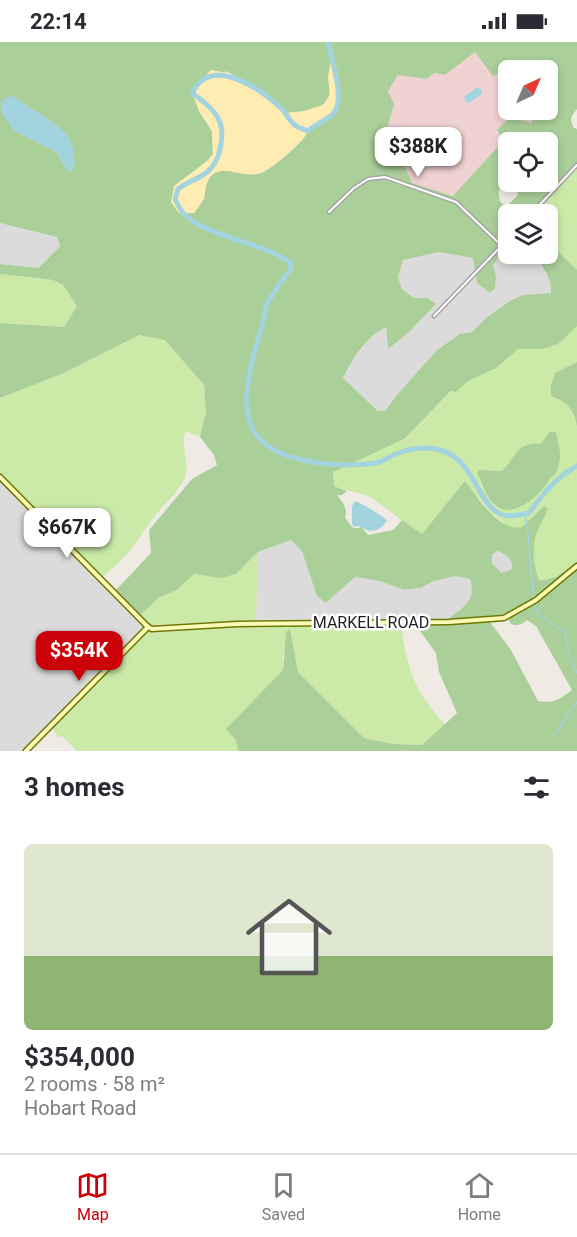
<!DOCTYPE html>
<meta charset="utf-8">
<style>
body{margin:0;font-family:Roboto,sans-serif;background:#f2f2f3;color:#2b2b33;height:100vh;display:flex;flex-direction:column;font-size:22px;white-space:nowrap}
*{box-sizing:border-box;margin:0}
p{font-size:20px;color:#7c7c81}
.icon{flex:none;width:33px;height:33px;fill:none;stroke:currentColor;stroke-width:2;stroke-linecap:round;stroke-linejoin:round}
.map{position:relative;height:709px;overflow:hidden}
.drawer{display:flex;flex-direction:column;background:#fff;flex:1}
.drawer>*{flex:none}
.needle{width:39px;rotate:44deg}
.tools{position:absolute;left:498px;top:18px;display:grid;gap:12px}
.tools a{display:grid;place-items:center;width:60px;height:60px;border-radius:9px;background:#fff;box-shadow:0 3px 9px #0003;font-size:30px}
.price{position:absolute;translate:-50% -51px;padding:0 14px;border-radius:12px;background:#fff;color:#222;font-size:20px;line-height:39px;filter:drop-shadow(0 2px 3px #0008)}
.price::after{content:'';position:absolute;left:50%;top:36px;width:18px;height:14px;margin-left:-9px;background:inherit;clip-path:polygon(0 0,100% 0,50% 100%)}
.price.active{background:#cc0008;color:#fff}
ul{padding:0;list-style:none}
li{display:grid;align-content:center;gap:12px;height:318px;padding:0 24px}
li+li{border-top:2px solid #e1e1e2}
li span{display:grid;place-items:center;height:186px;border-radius:9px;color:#555}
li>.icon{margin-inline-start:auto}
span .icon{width:108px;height:108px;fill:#fffc;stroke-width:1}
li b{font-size:26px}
h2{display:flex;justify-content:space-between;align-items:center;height:72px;padding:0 24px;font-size:26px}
.status{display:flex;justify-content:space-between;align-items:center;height:42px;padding:0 30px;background:#fff;direction:ltr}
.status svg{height:16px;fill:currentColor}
.tabs{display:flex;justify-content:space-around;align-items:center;height:84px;border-top:2px solid #e1e1e2;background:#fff;font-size:16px;color:#7c7c81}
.tabs a{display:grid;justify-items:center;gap:3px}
.tabs .active{color:#cc0008}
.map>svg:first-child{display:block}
</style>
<div class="status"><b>22:14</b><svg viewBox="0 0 49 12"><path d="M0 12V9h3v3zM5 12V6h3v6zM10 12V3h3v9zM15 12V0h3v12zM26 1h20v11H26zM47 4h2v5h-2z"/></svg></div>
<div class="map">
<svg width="577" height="709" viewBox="0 0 577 709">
<rect width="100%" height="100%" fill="#efebe4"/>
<g fill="#dcdbdb">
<path d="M 0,181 L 57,195 L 60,204 L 37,226 L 0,222 Z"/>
<path d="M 508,206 L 508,212 L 534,212 L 548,235 L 552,245 L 551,251 L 523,253 L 486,276 L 472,290 L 460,292 L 437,308 L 396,354 L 387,368 L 379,369 L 343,337 L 360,305 L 373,294 L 386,285 L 388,306 L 408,291 L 435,263 L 427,256 L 414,256 L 402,247 L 398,235 L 403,218 L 439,210 L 474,216 L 477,241 L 496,234 L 493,223 L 501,212 Z"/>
<path d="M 0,437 L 145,585 L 22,709 L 0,709 Z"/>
<path d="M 291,498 L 302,509 L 326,561 L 355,535 L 380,539 L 404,548 L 420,546 L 434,539 L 455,534 L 470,537 L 473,546 L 468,562 L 448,577 L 256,578 L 258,510 Z"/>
<path d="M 496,509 L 506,512 L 511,518 L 511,529 L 500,531 L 492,521 L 492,513 Z"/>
</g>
<path fill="#f0d2d2" d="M 475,10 L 509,28 L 508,68 L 540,68 L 531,81 L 503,98 L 454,154 L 412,141 L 388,84 L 391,75 L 388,49 L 398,33 L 426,37 L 435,31 L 445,33 Z"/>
<g fill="#cbeaa8">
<path d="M 577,125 L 577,520 L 556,535 L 528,543 L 512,488 L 490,470 L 465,440 L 421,493 L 371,455 L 334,444 L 333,429 L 404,397 L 466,335 L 565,242 L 548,212 L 548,172 L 533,172 Z"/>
<path d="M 0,232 L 53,238 L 63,243 L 77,264 L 64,285 L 0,281 Z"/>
<path d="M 139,292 L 165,298 L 204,343 L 206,370 L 200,395 L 185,389 C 181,406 190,424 185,435 C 181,447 168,458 160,468 C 148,482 139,498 127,512 C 120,520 111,527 103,535 L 0,433 L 0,356 L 64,331 Z"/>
<path d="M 258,510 L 256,578 L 151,583 L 140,573 L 160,555 L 177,548 L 194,532 C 231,536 231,538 258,510 Z"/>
<path d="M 401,582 C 407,626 414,649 445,682 L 423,703 L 393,702 L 364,696 L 298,630 L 290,588 L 283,614 L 283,628 L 236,698 L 238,709 L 77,709 L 62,694 L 59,696 L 53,687 L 55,683 L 148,588 L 155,591 L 250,583 Z"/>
</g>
<g fill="#aacf98" fill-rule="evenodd">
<path d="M 0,0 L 577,0 L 577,67 C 571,74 569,78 574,86 L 577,87 L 577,122 L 532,172 L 508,172 L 508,206 L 501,212 L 493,223 L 496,234 L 495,246 L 490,251 L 477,241 L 473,216 L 439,210 L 403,218 L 398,235 L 402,247 L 414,256 L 427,256 L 436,262 L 408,291 L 388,307 L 386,285 C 362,299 356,312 343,336 L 378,369 L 386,368 L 396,354 L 437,308 L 460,292 L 472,290 L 486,276 L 510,259 L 523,253 L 551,251 C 553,237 541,223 534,212 L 548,212 L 548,200 L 577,228 L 577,284 L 558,302 L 542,307 L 518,307 L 496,326 L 468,339 L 456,350 L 451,349 L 404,397 L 333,430 L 334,444 L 347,449 L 342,453 L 337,453 C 343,461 348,466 345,476 L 353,486 L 362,486 L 368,493 L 393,488 L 402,478 L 422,492 L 465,439 C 478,455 498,490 522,485 L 544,464 L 548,467 C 545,475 540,482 537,490 C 531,505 534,525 539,539 L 556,535 L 577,520 L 577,522 C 558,537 524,569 500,575 C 483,579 465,577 448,577 C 463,566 477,558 470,537 L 455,534 L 434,539 L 420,546 L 404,548 L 380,539 L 355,535 L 326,561 L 317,554 L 302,509 L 291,498 L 258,510 L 236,532 L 221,536 L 194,532 L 177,548 L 160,555 L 140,573 L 116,548 L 151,511 L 149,488 L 192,437 L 217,423 L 214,413 L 200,395 L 206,370 L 204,343 L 165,298 L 139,293 L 64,331 L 0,356 L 0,281 L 64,285 L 77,264 L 63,243 L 53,238 L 0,232 L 0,222 L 38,226 L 60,204 L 57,195 L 0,181 ZM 475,10 L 493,34 L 508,27 L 509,28 L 548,28 L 548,68 L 540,68 L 531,81 L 510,75 L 497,88 L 503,99 L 453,154 L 412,141 L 388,84 L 394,62 L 388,49 L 398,33 L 426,37 L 435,31 L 445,33 ZM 226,29 L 260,48 L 286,71 C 299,70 324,70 329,54 C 331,49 328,41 328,35 L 333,72 L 308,89 C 305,99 272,127 261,131 C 254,134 240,131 232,130 L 227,93 L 205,146 L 204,158 L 174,144 L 207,119 L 213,112 L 212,89 L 199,69 ZM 508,100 L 548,100 L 548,140 L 508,140 ZM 505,141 L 513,144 L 517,148 L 518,153 L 507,164 L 501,161 C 498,153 497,147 505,141 ZM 497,509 C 506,512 514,517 511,528 L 501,531 L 492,521 L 492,513 Z"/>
<path d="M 577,320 L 577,384 C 574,367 568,360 551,354 L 551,343 L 555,331 Z"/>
<path d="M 549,390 L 556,390 C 560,408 563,417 555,433 L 551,435 C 542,452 512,481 493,461 C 485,453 483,441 477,431 L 479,428 L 502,429 C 518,414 515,400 541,402 Z"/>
<path d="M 577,527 L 577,709 L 238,709 L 236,698 L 226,687 L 283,628 L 286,590 L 290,587 L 298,630 L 364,696 L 393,702 L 422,703 L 457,671 L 439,630 L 436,611 L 415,582 L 490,580 L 511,608 L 538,659 C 552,662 561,657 572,648 L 536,584 L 527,578 C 521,583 519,584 511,582 L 508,576 L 538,559 Z"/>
</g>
<path fill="#ffecb2" d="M 331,17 C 334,32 346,61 332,73 C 325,79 315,83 308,89 C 305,98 271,128 260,131 C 245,137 224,121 211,134 C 205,140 206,149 204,156 C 202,161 197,167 194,171 L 179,171 L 171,160 L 174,144 L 207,120 L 213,112 L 212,89 L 199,69 L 192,51 L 197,43 L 211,28 C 240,31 265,52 286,71 L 304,69 L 323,63 L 330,53 L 328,35 Z"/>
<g fill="#a3d3de">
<path d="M 477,45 L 481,47 L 482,52 L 469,61 L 466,60 L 464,55 Z"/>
<path d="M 11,53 C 25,63 58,81 67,93 C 74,103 75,115 74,126 L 70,130 L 66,127 L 56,110 L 14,89 L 1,70 L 1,60 Z"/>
<path d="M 355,459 C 361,461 384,474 387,479 C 378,491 370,491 358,484 L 354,485 L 352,482 L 352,464 Z"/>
</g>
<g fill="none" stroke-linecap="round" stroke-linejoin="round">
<g stroke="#a3d3de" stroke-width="1.5">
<path d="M 525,472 C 532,505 529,539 537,571 L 565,591 L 569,614 L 577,631"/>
<path d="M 555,693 L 577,660"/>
</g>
<path stroke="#a3d3de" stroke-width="5" d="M 328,0 C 331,17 347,61 332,73 C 324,79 315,83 308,89 C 304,87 297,86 295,83 C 290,80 287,73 283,68 C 263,49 212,11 192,51 C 216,68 228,80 219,111 C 217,119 213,125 207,130 C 199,137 187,140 178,147 L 175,157 C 178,163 181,169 185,173 C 208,195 262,200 291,221 L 290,228 C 282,239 273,251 267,262 C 265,268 264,275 263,280 C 256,304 249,326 247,351 C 246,366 248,383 258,395 C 280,422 343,426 375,421 C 382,420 389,415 396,412 C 410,406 425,404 440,408 C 473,417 476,457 498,471 C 506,476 520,473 529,471 C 542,453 557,434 577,424"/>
<g stroke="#a5a5a5" stroke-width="5">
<g id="street">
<path d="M 329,170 L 354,146 L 368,137 L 385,135 L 456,160 L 502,204"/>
<path d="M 531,172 L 577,123"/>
<path d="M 434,274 L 508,197"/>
</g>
</g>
<g stroke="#6f7703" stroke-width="7">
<g id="secondary">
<path d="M 0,435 L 148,585"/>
<path d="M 148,585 L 152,587 L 237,582 L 449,580 L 504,576 L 536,558 L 577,524"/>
<path d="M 26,709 L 148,585"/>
</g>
</g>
<use href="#street" stroke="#fff" stroke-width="2"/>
<use href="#secondary" stroke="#fafab6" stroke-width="4"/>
</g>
<g text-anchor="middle" stroke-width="5" stroke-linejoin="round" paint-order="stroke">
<g font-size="16" fill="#1e1e1e" stroke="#fff">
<text x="371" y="586">MARKELL ROAD</text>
</g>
</g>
</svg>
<div class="tools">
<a><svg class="needle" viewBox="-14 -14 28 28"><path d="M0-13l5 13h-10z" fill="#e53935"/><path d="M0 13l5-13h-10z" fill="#7c7c81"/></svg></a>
<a><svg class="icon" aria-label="locate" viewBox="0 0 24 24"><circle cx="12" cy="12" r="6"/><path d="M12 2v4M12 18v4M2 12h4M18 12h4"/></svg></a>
<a><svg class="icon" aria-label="layers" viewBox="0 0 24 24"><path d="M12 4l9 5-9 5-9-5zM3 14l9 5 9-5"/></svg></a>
</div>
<b class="price" style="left:418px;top:136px">$388K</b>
<b class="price" style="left:67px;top:517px">$667K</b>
<b class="price active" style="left:79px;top:640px">$354K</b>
</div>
<section class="drawer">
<h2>3 homes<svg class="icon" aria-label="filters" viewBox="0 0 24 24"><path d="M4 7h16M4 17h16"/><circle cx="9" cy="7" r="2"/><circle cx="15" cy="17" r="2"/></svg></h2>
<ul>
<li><span style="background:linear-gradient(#dfe7d0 60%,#8fb573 0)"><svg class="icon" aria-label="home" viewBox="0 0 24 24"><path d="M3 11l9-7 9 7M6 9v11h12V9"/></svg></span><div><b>$354,000</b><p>2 rooms · 58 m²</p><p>Hobart Road</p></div></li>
</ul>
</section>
<nav class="tabs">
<a class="active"><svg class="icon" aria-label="map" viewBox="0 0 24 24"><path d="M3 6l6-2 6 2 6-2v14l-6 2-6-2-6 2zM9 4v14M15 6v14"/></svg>Map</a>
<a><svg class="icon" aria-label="saved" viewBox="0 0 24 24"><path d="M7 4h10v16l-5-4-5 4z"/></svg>Saved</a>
<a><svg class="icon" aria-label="home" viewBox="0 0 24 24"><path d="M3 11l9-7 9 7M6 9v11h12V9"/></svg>Home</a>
</nav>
